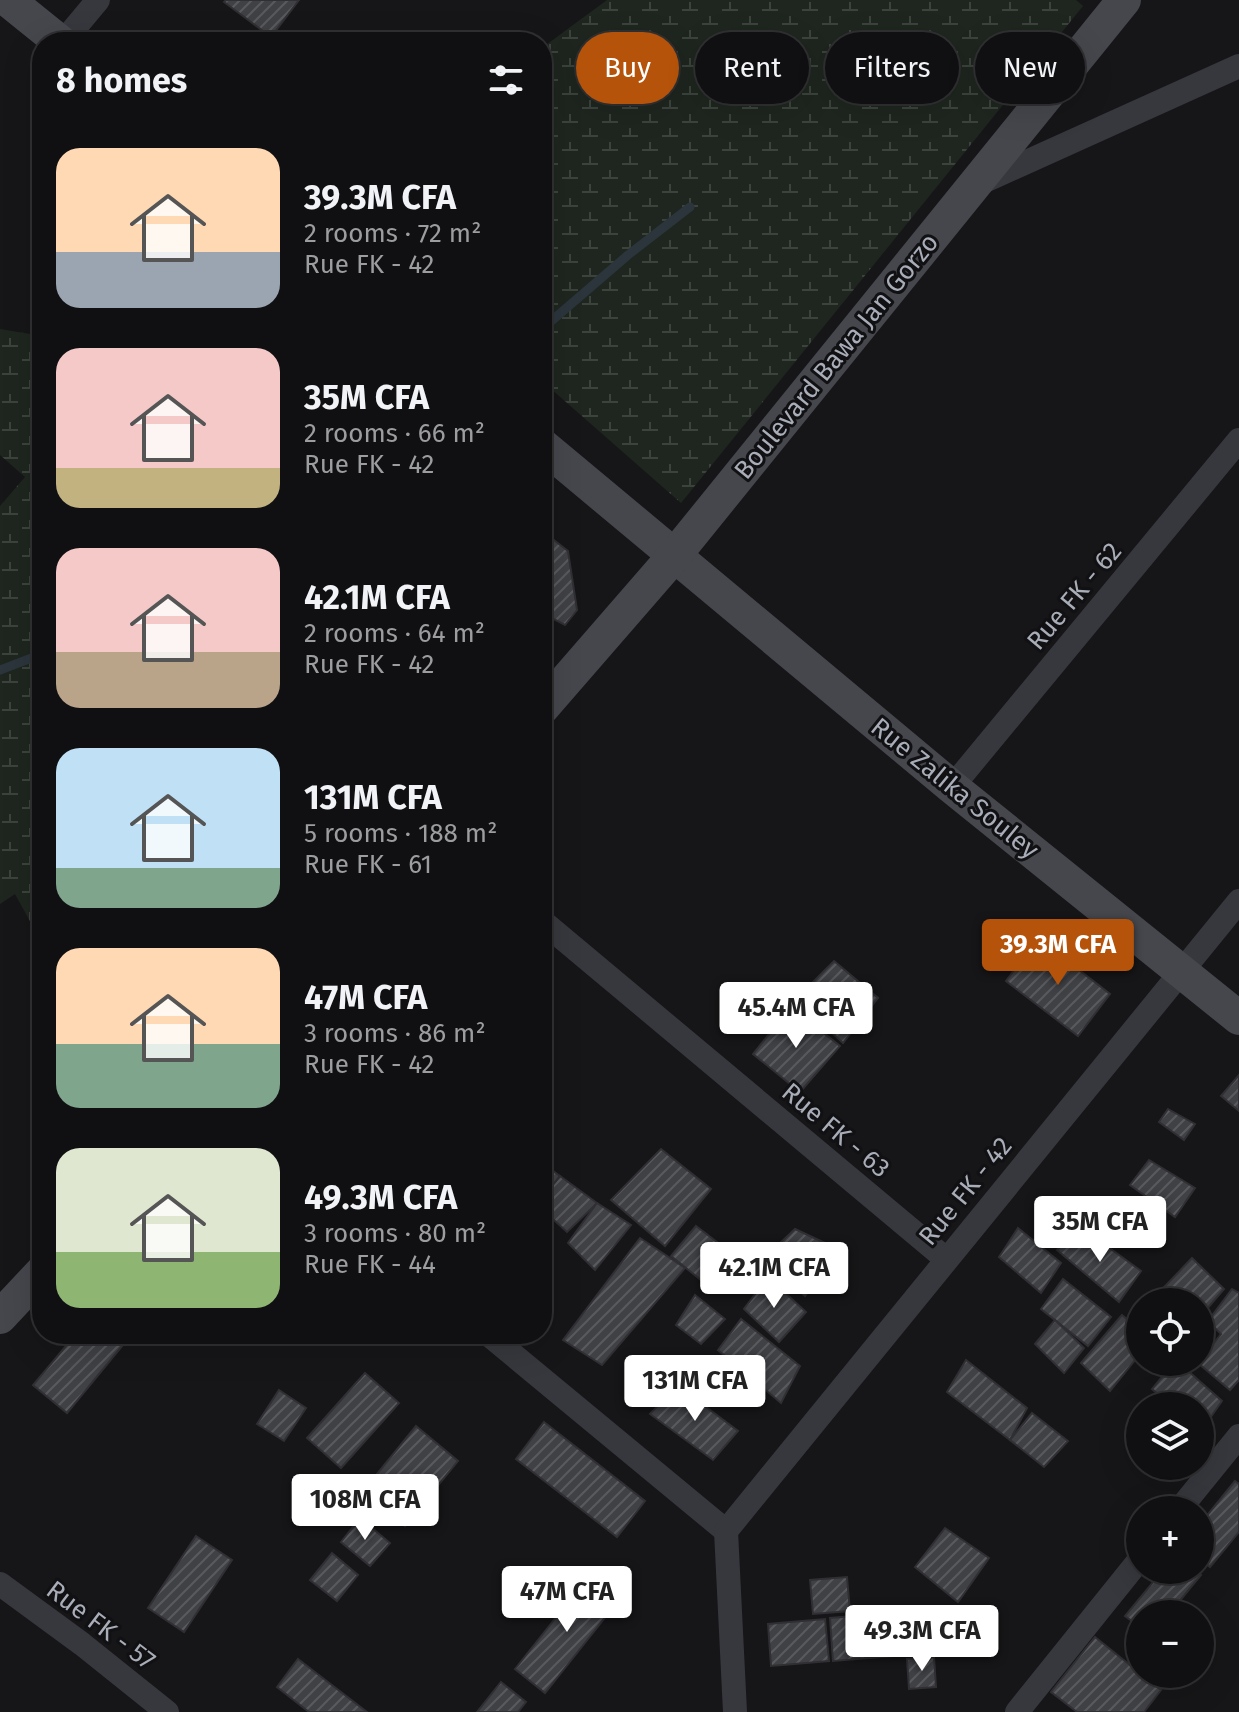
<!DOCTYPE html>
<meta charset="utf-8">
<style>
body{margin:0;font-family:"Fira Sans",sans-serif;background:#1e1e20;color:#f1f3f6;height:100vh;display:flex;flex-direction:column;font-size:30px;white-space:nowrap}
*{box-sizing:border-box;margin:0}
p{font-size:26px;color:#9c9d9f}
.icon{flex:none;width:44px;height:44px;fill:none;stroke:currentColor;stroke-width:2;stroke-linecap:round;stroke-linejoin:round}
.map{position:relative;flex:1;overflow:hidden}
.sheet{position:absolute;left:32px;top:32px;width:520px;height:1312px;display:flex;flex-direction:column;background:#101012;border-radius:32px;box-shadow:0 8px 32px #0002,0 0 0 2px #303032}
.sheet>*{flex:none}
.guide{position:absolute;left:576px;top:32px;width:542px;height:72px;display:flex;gap:16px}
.tools{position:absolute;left:1126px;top:1288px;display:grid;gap:16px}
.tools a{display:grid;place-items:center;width:88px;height:88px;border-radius:50%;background:#101012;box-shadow:0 8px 32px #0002,0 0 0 2px #303032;font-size:40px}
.price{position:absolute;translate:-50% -68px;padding:0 18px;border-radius:8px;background:#fff;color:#222;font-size:26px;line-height:52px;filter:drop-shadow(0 2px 4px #0008)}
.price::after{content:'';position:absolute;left:50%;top:48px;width:24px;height:18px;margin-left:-12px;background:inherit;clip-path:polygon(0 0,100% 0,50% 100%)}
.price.active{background:#b45309;color:#fff}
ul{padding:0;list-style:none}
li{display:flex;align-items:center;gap:24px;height:200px;padding:0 24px}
li span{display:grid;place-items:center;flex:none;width:224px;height:160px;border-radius:24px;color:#555}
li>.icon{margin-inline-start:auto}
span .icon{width:96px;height:96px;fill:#fffc;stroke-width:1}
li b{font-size:34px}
h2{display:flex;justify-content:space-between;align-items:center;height:96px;padding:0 24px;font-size:34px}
.tag{padding:0 28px;border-radius:36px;background:#101012;box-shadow:0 8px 32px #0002,0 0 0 2px #303032;font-size:28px;line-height:72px}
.tag.active{background:#b45309;color:#fff}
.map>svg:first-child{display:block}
</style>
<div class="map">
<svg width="1239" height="1712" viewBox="0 0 1239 1712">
<defs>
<pattern id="wetland-marsh" width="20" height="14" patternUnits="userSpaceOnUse" patternTransform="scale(2)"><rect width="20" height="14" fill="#1e261f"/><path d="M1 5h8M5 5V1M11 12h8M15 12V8" fill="none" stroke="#3c433d"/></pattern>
<pattern id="building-hatch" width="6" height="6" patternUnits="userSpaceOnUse" patternTransform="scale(2)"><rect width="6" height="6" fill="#404145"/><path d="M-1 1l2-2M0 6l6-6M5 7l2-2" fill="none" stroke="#595a5e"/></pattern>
</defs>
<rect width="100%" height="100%" fill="#161618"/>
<g fill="url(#wetland-marsh)">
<path d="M 607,0 L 1076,0 L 1083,6 L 681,503 L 542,381 L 542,48 Z"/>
<path d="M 0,329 L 42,336 L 42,943 L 15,894 L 0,904 L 0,506 L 25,477 L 0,455 Z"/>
</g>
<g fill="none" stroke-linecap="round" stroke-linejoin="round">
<g stroke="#2c353c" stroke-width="9">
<path d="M 542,329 L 628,255 L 690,207"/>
<path d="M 0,670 L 42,654"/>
</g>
</g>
<g fill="url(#building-hatch)" stroke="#303034" stroke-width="2">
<path d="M 226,0 L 299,0 L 271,37 L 224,2 Z"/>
<path d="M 550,537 L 568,551 L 577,610 L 565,625 L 542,613 L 542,546 Z"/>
<path d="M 1038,938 L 1110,994 L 1078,1036 L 1006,981 Z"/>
<path d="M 834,961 L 878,998 L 843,1043 L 796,999 Z"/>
<path d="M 791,1007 L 840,1046 L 800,1092 L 753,1054 Z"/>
<path d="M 1239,1075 L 1239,1111 L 1221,1096 Z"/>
<path d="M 1168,1109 L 1195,1124 L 1184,1140 L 1159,1122 Z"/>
<path d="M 661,1149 L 711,1189 L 665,1246 L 611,1200 Z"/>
<path d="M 1149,1160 L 1195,1188 L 1175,1217 L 1130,1185 Z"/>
<path d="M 542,1163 L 560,1176 L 542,1199 Z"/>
<path d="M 560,1176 L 597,1203 L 567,1232 L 542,1209 L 542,1199 Z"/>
<path d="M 597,1203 L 631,1225 L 595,1270 L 568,1243 Z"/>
<path d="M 696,1226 L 730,1252 L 706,1284 L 671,1256 Z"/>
<path d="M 1018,1228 L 1061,1263 L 1041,1293 L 999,1257 Z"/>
<path d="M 1082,1228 L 1141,1271 L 1119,1302 L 1057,1250 Z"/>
<path d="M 795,1229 L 840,1250 L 805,1296 L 762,1260 Z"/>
<path d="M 640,1238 L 685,1268 L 602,1365 L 563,1340 Z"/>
<path d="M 1192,1258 L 1224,1289 L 1200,1317 L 1200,1302 L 1150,1302 Z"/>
<path d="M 768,1277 L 806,1312 L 779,1342 L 744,1309 Z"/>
<path d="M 1063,1279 L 1111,1317 L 1088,1346 L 1041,1309 Z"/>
<path d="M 1232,1289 L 1239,1293 L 1239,1380 L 1230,1390 L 1198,1363 L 1221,1334 L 1208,1321 Z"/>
<path d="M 695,1295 L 725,1319 L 701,1344 L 676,1325 Z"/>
<path d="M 1122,1315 L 1140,1330 L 1140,1354 L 1110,1391 L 1081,1363 Z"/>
<path d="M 741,1319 L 800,1366 L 781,1403 L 718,1350 Z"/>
<path d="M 1055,1320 L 1084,1348 L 1064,1373 L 1035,1344 Z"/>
<path d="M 1200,1323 L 1212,1333 L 1202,1359 L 1200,1357 Z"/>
<path d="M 76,1334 L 132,1334 L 67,1413 L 33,1385 Z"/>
<path d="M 966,1360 L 1027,1408 L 1010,1440 L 947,1392 Z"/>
<path d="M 1174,1362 L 1178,1362 L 1222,1401 L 1201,1431 L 1200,1406 L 1172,1406 L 1152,1389 Z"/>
<path d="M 365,1373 L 399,1403 L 341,1468 L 307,1438 Z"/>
<path d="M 678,1386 L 738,1431 L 713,1460 L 650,1414 Z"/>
<path d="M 279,1390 L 306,1408 L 284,1441 L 257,1424 Z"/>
<path d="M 1032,1413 L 1068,1441 L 1044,1467 L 1010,1440 Z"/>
<path d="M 544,1422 L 645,1501 L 617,1537 L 516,1459 Z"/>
<path d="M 416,1426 L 458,1461 L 405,1526 L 363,1491 Z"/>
<path d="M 1235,1481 L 1239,1484 L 1239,1532 L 1210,1567 L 1200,1559 L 1200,1524 Z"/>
<path d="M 360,1518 L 390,1543 L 370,1566 L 341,1542 Z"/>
<path d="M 945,1528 L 989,1558 L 958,1602 L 915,1567 Z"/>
<path d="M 196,1536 L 232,1560 L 184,1632 L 148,1608 Z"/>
<path d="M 332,1553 L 358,1575 L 337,1601 L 310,1580 Z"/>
<path d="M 1163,1570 L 1194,1570 L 1201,1575 L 1169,1614 L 1140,1614 L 1140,1627 L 1125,1616 Z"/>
<path d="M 589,1576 L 619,1600 L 545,1693 L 515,1669 Z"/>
<path d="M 847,1577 L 850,1611 L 813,1614 L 810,1580 Z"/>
<path d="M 890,1613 L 893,1656 L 833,1661 L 830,1618 Z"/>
<path d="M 936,1613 L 939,1651 L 901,1654 L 898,1616 Z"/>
<path d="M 825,1619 L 829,1661 L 771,1666 L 768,1624 Z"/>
<path d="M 1095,1637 L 1161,1690 L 1144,1712 L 1077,1712 L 1051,1692 Z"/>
<path d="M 934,1657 L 936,1687 L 909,1689 L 907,1659 Z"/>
<path d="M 298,1659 L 367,1712 L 309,1712 L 277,1687 Z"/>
<path d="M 501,1682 L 526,1702 L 518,1712 L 477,1712 Z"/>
</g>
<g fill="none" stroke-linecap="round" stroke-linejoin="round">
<g stroke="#37383d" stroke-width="24">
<path d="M 63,42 L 98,0"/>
<path d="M 980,183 L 1239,66"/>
<path d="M 952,787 L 1239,440"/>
<path d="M 542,921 L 946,1259"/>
<path d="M 488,1334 L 726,1531"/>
<path d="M 1179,1510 L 1239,1436"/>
<path d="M 0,1584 L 82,1644 L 167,1712"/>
<path d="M 735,1712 L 726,1531 L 1239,901"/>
<path d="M 1017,1712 L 1140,1559"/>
</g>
<g stroke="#45474d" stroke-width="34">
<path d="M 8,0 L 60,42"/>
<path d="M 542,445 L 952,787 L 1239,1018"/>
<path d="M 542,708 L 674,556 L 1124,0"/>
<path d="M 0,1317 L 42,1272"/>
</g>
</g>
<g text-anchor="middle" stroke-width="6" stroke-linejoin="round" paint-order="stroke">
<g font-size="26" fill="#a8adb8" stroke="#111113">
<text transform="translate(836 356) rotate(-51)" y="9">Boulevard Bawa Jan Gorzo</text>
<text transform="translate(1074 596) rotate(-50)" y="9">Rue FK - 62</text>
<text transform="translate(955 788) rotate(39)" y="9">Rue Zalika Souley</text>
<text transform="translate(836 1130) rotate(40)" y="9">Rue FK - 63</text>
<text transform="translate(965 1191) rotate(-51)" y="9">Rue FK - 42</text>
<text transform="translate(101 1625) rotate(37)" y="9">Rue FK - 57</text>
</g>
</g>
</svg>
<div class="tools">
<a><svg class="icon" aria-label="locate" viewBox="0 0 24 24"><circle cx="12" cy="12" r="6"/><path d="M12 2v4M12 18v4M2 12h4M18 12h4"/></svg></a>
<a><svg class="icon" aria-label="layers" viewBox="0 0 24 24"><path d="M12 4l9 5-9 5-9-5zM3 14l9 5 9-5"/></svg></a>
<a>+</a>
<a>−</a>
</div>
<b class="price active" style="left:1058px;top:987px">39.3M CFA</b>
<b class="price" style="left:796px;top:1050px">45.4M CFA</b>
<b class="price" style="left:1100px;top:1264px">35M CFA</b>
<b class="price" style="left:774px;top:1310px">42.1M CFA</b>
<b class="price" style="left:695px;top:1423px">131M CFA</b>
<b class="price" style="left:365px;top:1542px">108M CFA</b>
<b class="price" style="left:567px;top:1634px">47M CFA</b>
<b class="price" style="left:922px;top:1673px">49.3M CFA</b>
<div class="guide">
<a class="tag active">Buy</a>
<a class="tag">Rent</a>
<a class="tag">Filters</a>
<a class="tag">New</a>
</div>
<section class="sheet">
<h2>8 homes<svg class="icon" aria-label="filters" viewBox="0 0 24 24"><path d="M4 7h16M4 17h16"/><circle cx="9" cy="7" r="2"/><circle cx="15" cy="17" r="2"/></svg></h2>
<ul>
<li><span style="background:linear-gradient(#ffd9b3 65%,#9aa5b1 0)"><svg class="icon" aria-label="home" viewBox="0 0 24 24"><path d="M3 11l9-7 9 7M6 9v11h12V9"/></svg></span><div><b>39.3M CFA</b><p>2 rooms · 72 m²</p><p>Rue FK - 42</p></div></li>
<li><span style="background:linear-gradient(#f6c9c9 75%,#c2b280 0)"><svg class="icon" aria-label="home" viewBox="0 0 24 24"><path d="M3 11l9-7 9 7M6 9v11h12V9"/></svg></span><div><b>35M CFA</b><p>2 rooms · 66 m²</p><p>Rue FK - 42</p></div></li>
<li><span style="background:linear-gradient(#f6c9c9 65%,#b9a48a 0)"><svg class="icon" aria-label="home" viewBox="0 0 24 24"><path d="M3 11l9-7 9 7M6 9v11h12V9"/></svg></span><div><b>42.1M CFA</b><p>2 rooms · 64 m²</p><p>Rue FK - 42</p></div></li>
<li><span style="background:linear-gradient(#bfe0f5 75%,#7fa58c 0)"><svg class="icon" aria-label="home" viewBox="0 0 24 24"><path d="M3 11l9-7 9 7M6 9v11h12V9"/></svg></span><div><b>131M CFA</b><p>5 rooms · 188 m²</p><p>Rue FK - 61</p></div></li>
<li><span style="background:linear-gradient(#ffd9b3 60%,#7fa58c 0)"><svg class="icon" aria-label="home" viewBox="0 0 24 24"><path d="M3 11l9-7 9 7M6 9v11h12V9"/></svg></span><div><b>47M CFA</b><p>3 rooms · 86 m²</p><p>Rue FK - 42</p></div></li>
<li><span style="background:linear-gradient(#dfe7d0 65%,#8fb573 0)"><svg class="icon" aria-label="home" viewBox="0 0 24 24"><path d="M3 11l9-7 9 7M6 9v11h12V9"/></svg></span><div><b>49.3M CFA</b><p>3 rooms · 80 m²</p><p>Rue FK - 44</p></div></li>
</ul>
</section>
</div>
